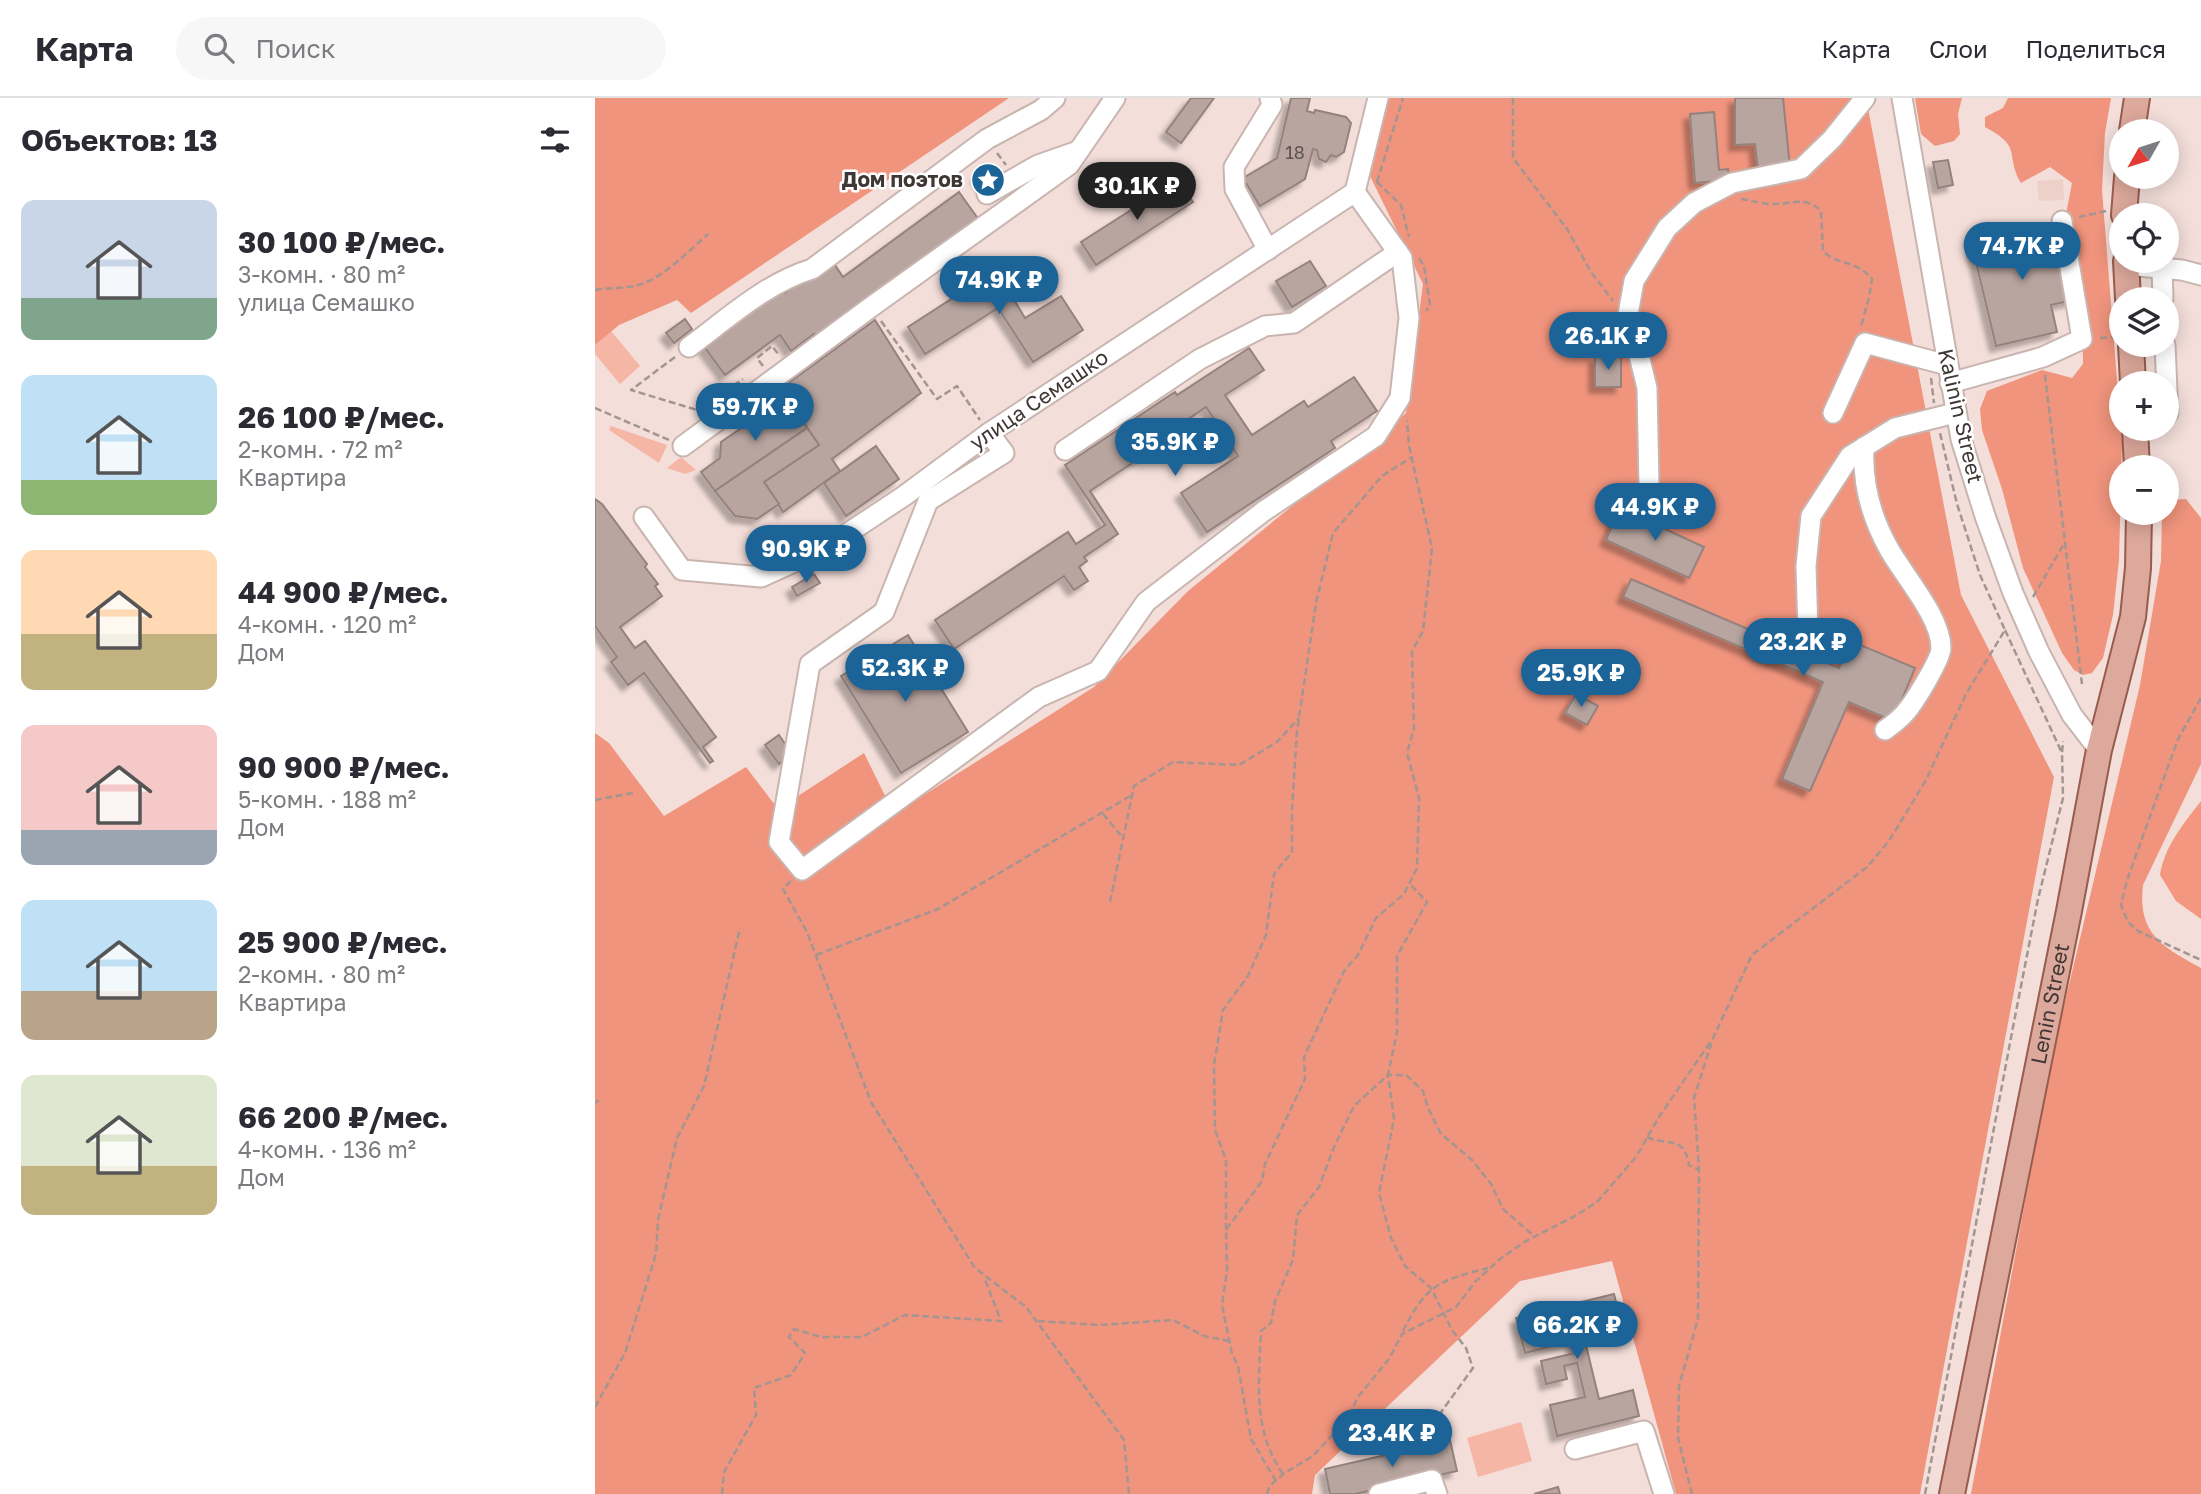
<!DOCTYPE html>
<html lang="ru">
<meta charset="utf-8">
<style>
body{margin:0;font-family:"Golos Text",sans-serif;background:#f7f7f7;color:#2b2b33;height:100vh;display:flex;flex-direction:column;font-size:26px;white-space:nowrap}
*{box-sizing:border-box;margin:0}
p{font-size:23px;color:#7c7c81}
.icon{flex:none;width:38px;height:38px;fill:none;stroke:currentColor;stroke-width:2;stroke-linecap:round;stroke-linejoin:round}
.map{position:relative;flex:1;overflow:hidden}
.panel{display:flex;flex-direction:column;background:#fff;width:595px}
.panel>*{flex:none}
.needle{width:46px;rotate:231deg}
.controls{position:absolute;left:1514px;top:21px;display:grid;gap:14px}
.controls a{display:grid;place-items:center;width:70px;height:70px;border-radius:50%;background:#fff;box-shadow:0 4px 18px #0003;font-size:35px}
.price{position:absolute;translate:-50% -60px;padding:0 16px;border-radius:24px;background:#1c6498;color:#fff;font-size:23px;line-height:46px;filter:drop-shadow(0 2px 4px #0008)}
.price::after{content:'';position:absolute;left:50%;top:42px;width:21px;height:16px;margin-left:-10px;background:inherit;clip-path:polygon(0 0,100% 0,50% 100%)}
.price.selected{background:#222;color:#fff}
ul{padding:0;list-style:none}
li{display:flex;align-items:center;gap:21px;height:175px;padding:0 21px}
li span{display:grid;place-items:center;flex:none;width:196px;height:140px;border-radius:14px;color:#555}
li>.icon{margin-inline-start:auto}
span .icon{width:84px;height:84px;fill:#fffc;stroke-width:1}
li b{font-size:30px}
h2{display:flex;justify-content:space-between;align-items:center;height:84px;padding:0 21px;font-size:30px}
header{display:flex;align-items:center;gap:42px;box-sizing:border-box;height:98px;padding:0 35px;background:#fff;border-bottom:2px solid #e1e1e2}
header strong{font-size:33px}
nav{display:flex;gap:38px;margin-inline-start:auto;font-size:24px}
.search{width:490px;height:63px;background:#f7f7f7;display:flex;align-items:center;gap:18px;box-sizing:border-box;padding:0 24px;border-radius:38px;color:#7c7c81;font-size:26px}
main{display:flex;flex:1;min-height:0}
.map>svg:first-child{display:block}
</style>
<header>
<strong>Карта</strong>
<div class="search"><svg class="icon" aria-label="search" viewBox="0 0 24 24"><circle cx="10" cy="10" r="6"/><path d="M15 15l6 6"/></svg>Поиск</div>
<nav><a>Карта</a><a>Слои</a><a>Поделиться</a></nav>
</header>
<main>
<section class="panel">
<h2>Объектов: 13<svg class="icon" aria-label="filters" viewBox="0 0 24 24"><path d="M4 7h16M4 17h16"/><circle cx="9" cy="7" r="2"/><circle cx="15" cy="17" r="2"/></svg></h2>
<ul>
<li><span style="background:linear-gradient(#c9d6e8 70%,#7fa58c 0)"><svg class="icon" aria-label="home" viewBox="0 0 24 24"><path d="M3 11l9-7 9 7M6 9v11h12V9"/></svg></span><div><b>30 100 ₽/мес.</b><p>3-комн. · 80 m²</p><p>улица Семашко</p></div></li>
<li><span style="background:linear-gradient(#bfe0f5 75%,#8fb573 0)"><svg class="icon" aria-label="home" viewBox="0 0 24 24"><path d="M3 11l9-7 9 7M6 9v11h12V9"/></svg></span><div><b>26 100 ₽/мес.</b><p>2-комн. · 72 m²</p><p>Квартира</p></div></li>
<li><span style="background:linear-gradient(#ffd9b3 60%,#c2b280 0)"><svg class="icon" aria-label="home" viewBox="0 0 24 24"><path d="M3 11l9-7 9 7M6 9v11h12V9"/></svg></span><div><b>44 900 ₽/мес.</b><p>4-комн. · 120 m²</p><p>Дом</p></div></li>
<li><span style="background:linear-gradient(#f6c9c9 75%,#9aa5b1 0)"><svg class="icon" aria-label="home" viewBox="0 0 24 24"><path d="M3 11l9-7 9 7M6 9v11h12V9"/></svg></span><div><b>90 900 ₽/мес.</b><p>5-комн. · 188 m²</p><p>Дом</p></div></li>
<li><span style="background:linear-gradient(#bfe0f5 65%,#b9a48a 0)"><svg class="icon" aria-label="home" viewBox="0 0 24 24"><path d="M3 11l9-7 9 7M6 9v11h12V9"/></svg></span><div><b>25 900 ₽/мес.</b><p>2-комн. · 80 m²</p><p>Квартира</p></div></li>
<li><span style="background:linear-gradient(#dfe7d0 65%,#c2b280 0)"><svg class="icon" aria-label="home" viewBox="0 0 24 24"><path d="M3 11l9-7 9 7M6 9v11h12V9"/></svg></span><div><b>66 200 ₽/мес.</b><p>4-комн. · 136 m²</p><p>Дом</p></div></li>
</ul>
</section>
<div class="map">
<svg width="1606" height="1396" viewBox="0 0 1606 1396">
<defs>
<filter id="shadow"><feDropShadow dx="-6" dy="6" stdDeviation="2" flood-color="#0004"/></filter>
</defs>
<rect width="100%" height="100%" fill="#f3ded9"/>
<path fill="#edd1c9" d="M 1468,81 L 1469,102 L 1444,103 L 1442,83 Z"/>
<g fill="#f6b6a6">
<path d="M 16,233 L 45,268 L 25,286 L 0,256 L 0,247 Z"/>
<path d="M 16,328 L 72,347 L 64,365 L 14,332 Z"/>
<path d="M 86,359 L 101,372 L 90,376 L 72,370 Z"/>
<path d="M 926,1324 L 937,1363 L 883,1379 L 872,1340 Z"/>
</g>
<g fill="#f0947d">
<path d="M 0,0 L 414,0 L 96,215 L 82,202 L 24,227 L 0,247 Z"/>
<path d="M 790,0 L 1271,0 L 1366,497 L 1459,679 L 1325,1396 L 1081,1396 L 1017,1163 L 925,1183 L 720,1377 L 717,1396 L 0,1396 L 0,635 L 14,645 L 69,718 L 151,669 L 183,711 L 269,655 L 299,716 L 499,589 L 593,493 L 811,315 L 828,186 L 774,76 Z"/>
<path d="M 1320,0 L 1367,0 L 1363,16 L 1365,36 L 1359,43 L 1340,48 L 1326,36 Z"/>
<path d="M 1413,0 L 1516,0 L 1510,35 L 1507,92 L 1527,345 L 1524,462 L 1518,517 L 1508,560 L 1497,575 L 1488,577 L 1479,572 L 1467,555 L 1428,470 L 1407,391 L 1387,332 L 1385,311 L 1392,293 L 1447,272 L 1477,280 L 1488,266 L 1487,204 L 1470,121 L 1477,85 L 1455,69 L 1426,85 C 1409,55 1429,50 1390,29 L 1390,19 L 1408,10 Z"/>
<path d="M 1591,401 L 1606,420 L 1606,666 L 1548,787 C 1542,836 1568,849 1606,870 L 1606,1396 L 1376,1396 L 1456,963 L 1545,587 L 1566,463 L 1567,415 L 1572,415 L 1572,402 Z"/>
</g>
<path fill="#f49780" d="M 1606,703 L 1606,821 L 1581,803 L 1565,777 C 1569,749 1589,725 1606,703 Z"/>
<g fill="#b8a5a0" stroke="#95827d" stroke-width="2" filter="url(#shadow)">
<path d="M 596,0 L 619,0 L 586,45 L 571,34 Z"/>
<path d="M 696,0 L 715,0 L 712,13 L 719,15 L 720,12 L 751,19 L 756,25 L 749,54 L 741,59 L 736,57 L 731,64 L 724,61 L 722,52 L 718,51 L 710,81 L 665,108 L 648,80 L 682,60 Z"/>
<path d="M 1140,0 L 1188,0 L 1195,69 L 1163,73 L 1160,46 L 1140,47 Z"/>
<path d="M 1119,14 L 1124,72 L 1133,71 L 1134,82 L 1100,85 L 1095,16 Z"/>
<path d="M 1353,62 L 1358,87 L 1343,90 L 1338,64 Z"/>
<path d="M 394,70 L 404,84 L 392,93 L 382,78 Z"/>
<path d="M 583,82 L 598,104 L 501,167 L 486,144 Z"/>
<path d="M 364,94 L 384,122 L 222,240 L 219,236 L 196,253 L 185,237 L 130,277 L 107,246 L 185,189 L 190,195 L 236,161 L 248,179 Z"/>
<path d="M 1413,129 L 1415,140 L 1461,129 L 1478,202 L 1456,207 L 1462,234 L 1401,248 L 1378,152 L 1385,150 L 1382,136 Z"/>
<path d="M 715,163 L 731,188 L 697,209 L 681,183 Z"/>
<path d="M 412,165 L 430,192 L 418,200 L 430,220 L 466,198 L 488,232 L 438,264 L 403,210 L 330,256 L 313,229 Z"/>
<path d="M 90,221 L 97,231 L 79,245 L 71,235 Z"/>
<path d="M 280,222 L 326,295 L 237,361 L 245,373 L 188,414 L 169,384 L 224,347 L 192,299 L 188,289 Z"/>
<path d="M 654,250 L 669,272 L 630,297 L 657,337 L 709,303 L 713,309 L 759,279 L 782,313 L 736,343 L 740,350 L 612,434 L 586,395 L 643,358 L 611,309 L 589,324 L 592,329 L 495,393 L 523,436 L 489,459 L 492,463 L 484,469 L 493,483 L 479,492 L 469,478 L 359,551 L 340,522 L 473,434 L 481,446 L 510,427 L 470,367 L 580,294 L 582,297 Z"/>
<rect x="1000" y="259" width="26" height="30"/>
<path d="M 192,299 L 212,330 L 120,393 L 106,374 L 125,360 L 126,344 Z"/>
<path d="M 212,330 L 224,347 L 169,384 L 184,406 L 162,421 L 140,418 L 120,393 Z"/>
<path d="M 281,348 L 304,381 L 251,418 L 229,385 Z"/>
<path d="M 0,401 L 7,406 L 52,466 L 50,469 L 63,486 L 60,488 L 67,498 L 25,529 L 40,550 L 50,543 L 121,639 L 108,649 L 118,663 L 115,665 L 49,575 L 33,587 L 16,564 L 22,559 L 0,528 Z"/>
<path d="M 1025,410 L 1109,449 L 1094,480 L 1011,442 Z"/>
<path d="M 219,476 L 225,485 L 202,498 L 197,489 Z"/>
<path d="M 1036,481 L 1244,570 L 1256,543 L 1320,570 L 1298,623 L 1254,604 L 1215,693 L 1187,681 L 1228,584 L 1028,499 Z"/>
<path d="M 313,537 L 373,634 L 306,675 L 246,578 Z"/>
<path d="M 981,596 L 1003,608 L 992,627 L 970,615 Z"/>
<path d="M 184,637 L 197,656 L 184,666 L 170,647 Z"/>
<path d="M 1019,1196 L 1027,1229 L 989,1239 L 1004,1301 L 1038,1292 L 1044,1318 L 962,1338 L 955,1307 L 990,1299 L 982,1265 L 969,1268 L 972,1281 L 951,1286 L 946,1263 L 980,1255 L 977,1243 L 930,1255 L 921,1220 Z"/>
<path d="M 855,1342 L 862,1373 L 760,1396 L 735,1396 L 730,1371 Z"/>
<path d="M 963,1389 L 965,1396 L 939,1396 Z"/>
</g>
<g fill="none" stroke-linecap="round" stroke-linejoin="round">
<g stroke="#c9b5b0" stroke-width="23">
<g id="minor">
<path d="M 1307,0 L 1366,341 L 1390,418 L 1418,495 L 1444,554 L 1477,617 L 1504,652"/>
<path d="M 392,96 L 443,67 L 483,53"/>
<path d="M 673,152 L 640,91 L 639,69 L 677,7 L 675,0"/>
<path d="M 1531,167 L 1587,172 L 1606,177"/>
<path d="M 1567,170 L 1568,201"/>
<path d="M 1570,247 L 1573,315"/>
<path d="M 94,249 C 132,221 171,185 217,171 L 392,41 L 446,12 L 460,0"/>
<path d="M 1355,285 L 1448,259 L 1487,241 L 1467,123"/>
<path d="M 1238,315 L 1270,245 L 1352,267"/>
<path d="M 394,335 L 409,355 L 333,403 L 289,514 L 215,566 L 184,744 L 207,772 L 444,599 L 503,573 L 551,504 L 669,413 L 781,338 L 805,300 L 814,220 L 807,160 L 760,94"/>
<path d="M 88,348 L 276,209 L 474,67 L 520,0"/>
<path d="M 1269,349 C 1267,386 1276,419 1294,451 C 1309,478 1346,519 1346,550 C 1346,561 1319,605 1310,615 C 1305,621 1297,627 1290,632"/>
<path d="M 470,352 L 605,261 L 670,228 L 699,225 L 803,154"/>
<path d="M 1054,387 L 1052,290 L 1042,249 L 1032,222 L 1039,183 L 1072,130 L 1099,105 L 1137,85 L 1206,71 L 1237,41 L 1270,0"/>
<path d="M 49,419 L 87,472 L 166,479 L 232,449 L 309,398 L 394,335 L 760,94 L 783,0"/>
<path d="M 1213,535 L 1211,468 L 1216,418 L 1255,358 L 1300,330 L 1360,315"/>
<path d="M 980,1351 L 1049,1333 L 1069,1396"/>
<path d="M 784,1396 L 837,1382 L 842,1396"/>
</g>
</g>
<g stroke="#975c4d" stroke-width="28">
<g id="major">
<path d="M 1537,33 L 1542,0"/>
<path d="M 1529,117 L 1532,79"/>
<path d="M 1531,163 L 1533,201"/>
<path d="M 1536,247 L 1538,285"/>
<path d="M 1540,331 L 1542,369"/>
<path id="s1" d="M 1357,1396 L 1474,813 L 1504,652 L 1538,519 L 1543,470 L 1544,415"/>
</g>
</g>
<g stroke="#a49591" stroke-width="2.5" stroke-dasharray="7 3.5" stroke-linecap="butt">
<path d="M 918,0 L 918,60 L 972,131 L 996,174 L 1018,203"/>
<path d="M 402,55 L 411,67"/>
<path d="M 782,84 L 806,107 L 814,139"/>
<path d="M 782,84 L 808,0"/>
<path d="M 1146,101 C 1156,102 1166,106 1176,106 C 1195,107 1211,97 1226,113 L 1228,153 C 1243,168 1260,161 1277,181 L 1274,200 L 1266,228"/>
<path d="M 1484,119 L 1511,113"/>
<path d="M 824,160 L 829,168 L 835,207 L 831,213"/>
<path d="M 0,192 C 15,189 31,191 43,187 C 67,181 95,152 113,136"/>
<path d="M 286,223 L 342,301 L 362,288 L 385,322"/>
<path d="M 1505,240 L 1519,239"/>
<path d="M 80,259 L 36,292 L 102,312 L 148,281"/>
<path d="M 168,268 L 162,260 L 177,248 L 184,257"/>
<path d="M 1450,277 L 1487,586"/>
<path d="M 1336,280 L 1339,305"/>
<path d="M 0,310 L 74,342"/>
<path d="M 1438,499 L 1470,444"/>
<path d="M 1410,532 L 1467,655 L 1468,643"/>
<path d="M 1606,600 L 1583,641 L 1532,782 L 1526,807 L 1533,824 L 1543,833 L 1606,862"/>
<path d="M 0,702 L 38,695"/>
<path d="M 508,716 L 528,740"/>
<path d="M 196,783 L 188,791 L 212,834 L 276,1004 L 380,1170 L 431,1209 L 529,1342 L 534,1396"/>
<path d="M 515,804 L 539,688 L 578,664 L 644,667 L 682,644 L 704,620"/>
<path d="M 221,857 L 343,811 L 537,697"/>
<path d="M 0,1005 L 4,1002"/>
<path d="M 1052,1039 C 1073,1049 1089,1036 1094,1067 L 1104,1072"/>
<path d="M 631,1132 L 631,1062 L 620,1032 L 619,967 L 628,912 L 653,878 L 671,837 L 679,776 L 697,754 L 697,712 L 702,633 L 721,505 L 738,435 L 787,378 L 817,359"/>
<path d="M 443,1223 L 504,1227 L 578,1222 L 609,1238 L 634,1243"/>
<path d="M 808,1233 C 832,1186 843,1183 893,1170"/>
<path d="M 0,1309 L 30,1255 L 61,1156 L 63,1122 L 82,1040 L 109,988 L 145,830"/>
<path d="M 844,1317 L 878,1270 L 871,1250 L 857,1232 L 836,1190 L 810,1168 L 796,1140 L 784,1095 L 799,1021 L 793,977 L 811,977 L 828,993 L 833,1010 L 846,1036 L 877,1062 L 896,1086 L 908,1111 L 940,1139"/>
<path d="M 688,1376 C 657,1332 664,1283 666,1233 L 676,1225 L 680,1203 L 698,1162 L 702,1117 L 724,1089 L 739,1049 L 759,1008 L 793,977 L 802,934 L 802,858 L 832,804 L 814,785"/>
<path d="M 681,1383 L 656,1341 L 643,1268 L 637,1256 L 627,1207 L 632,1172 L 631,1132 L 667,1083 L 670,1066 L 710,981 L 709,959 L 749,873 L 763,857 L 781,820 L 809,796 L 822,770 L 824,700 L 812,655 L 819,631 L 817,553 L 828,533 L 837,450 L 814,348 L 812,322"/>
<path d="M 127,1396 L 129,1374 L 161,1317 L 159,1290 L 196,1277 L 210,1255 L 194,1239 L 199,1231 L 226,1239 L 267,1239 L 310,1217 L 406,1223 L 389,1179"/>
<path d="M 672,1396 L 675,1388 L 688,1376 L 718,1358 L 752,1321 L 763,1299 L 794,1261 L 807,1236 L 861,1209 L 881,1183 L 905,1161 L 931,1143 L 982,1117 L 1003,1103 L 1041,1059 L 1064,1019 L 1116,943"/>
<path d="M 1097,1396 L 1083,1340 L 1084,1288 L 1103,1221 L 1104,1072 L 1099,1000 L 1118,940 L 1157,857 L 1272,769 L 1294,743 L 1331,682 L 1371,596 L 1410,532 L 1385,477 L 1362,406 L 1345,335"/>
<path d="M 1330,1396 L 1418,929 L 1443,801 L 1468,700 L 1467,655"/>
</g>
<use href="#minor" stroke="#fff" stroke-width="19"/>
<use href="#major" stroke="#dda99c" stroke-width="24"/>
</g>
<defs>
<g id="sight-disc" transform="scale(1.75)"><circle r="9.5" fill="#1c6498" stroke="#fff"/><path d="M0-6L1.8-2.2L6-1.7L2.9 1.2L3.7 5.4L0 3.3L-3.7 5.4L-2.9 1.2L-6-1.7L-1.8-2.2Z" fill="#fff"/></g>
</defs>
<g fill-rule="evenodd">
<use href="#sight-disc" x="393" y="82"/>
</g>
<g text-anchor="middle" stroke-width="5" stroke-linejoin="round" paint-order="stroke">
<g font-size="18" fill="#5d5250">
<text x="700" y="61">18</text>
</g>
<g font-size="21" font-weight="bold" fill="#3f3735" stroke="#fff" text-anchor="end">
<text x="368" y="89">Дом поэтов</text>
</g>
<g font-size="21" fill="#3f3735" stroke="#fff">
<text transform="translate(444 302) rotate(-34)" y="7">улица Семашко</text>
<text transform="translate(1365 318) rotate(77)" y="7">Kalinin Street</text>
<text dy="7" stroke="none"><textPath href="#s1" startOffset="500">Lenin Street</textPath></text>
</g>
</g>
</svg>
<div class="controls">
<a><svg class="needle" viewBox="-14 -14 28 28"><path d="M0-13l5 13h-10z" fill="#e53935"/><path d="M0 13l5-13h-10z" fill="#7c7c81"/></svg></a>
<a><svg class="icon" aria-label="locate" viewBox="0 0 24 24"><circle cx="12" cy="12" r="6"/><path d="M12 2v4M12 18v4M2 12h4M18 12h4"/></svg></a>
<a><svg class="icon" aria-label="layers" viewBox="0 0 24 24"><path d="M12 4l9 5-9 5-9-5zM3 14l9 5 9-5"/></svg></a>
<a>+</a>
<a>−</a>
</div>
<b class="price selected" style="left:542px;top:124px">30.1K ₽</b>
<b class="price" style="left:1427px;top:184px">74.7K ₽</b>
<b class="price" style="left:404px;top:218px">74.9K ₽</b>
<b class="price" style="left:1013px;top:274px">26.1K ₽</b>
<b class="price" style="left:160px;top:345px">59.7K ₽</b>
<b class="price" style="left:580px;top:380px">35.9K ₽</b>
<b class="price" style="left:1060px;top:445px">44.9K ₽</b>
<b class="price" style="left:211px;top:487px">90.9K ₽</b>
<b class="price" style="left:1208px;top:580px">23.2K ₽</b>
<b class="price" style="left:310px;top:606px">52.3K ₽</b>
<b class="price" style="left:986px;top:611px">25.9K ₽</b>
<b class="price" style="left:982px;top:1263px">66.2K ₽</b>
<b class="price" style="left:797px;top:1371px">23.4K ₽</b>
</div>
</main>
